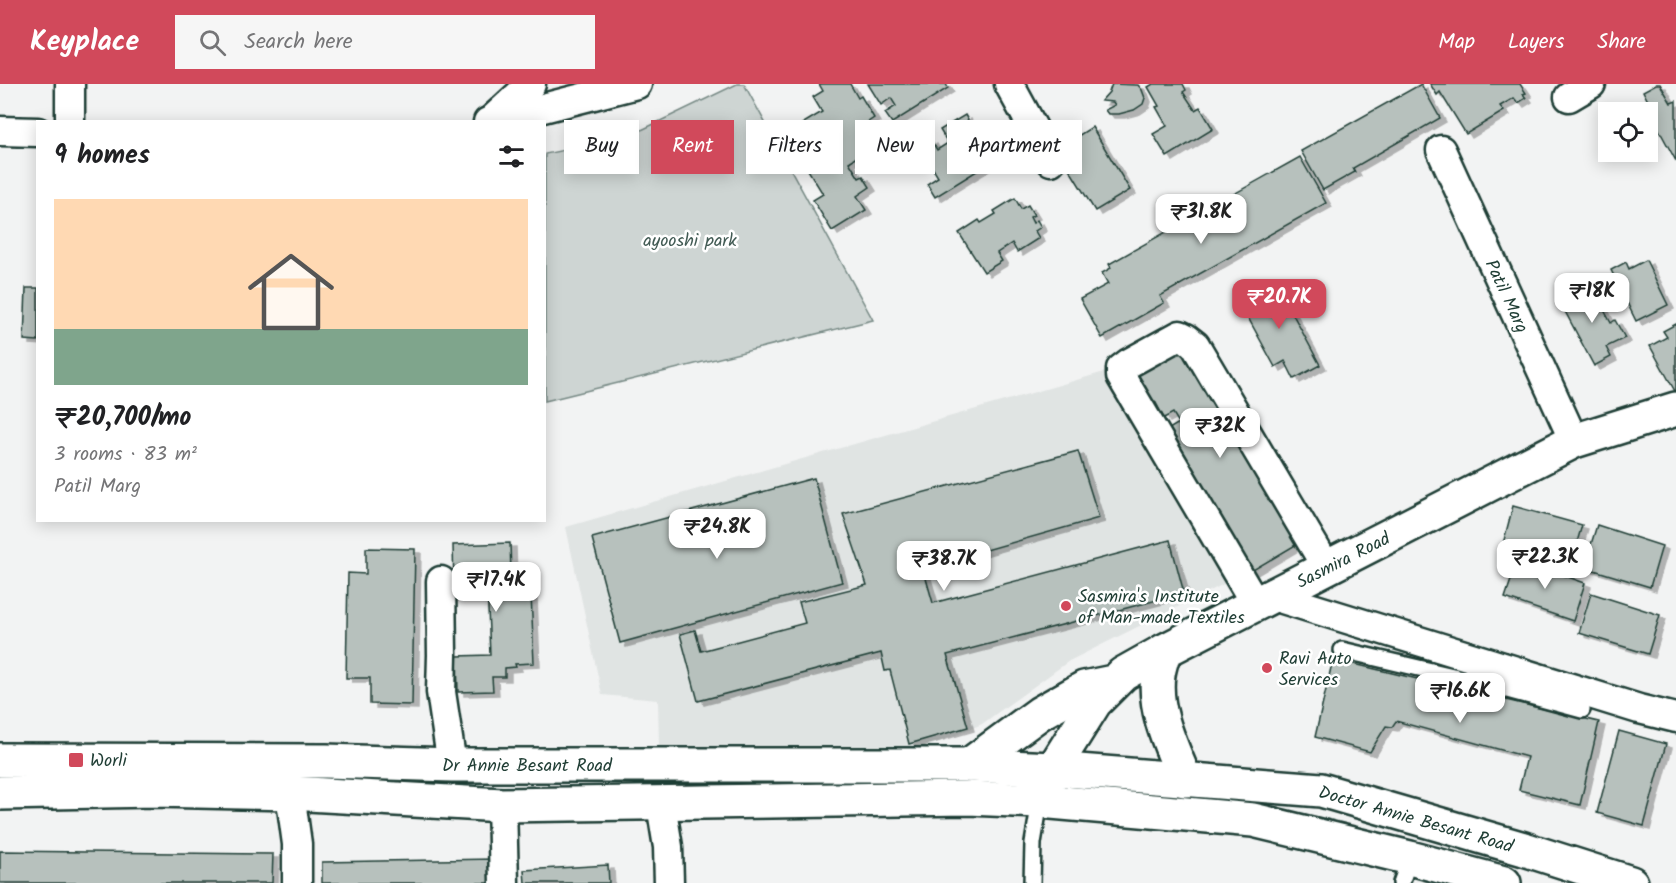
<!DOCTYPE html>
<meta charset="utf-8">
<style>
body{margin:0;font-family:Kalam,sans-serif;background:#f6f6f6;color:#202124;height:100vh;display:flex;flex-direction:column;font-size:22px;white-space:nowrap}
*{box-sizing:border-box;margin:0}
p{font-size:20px;color:#757577}
.icon{flex:none;width:33px;height:33px;fill:none;stroke:currentColor;stroke-width:2;stroke-linecap:round;stroke-linejoin:round}
.map{position:relative;flex:1;overflow:hidden}
.details{position:absolute;left:36px;top:36px;width:510px;height:402px;display:flex;flex-direction:column;background:#fff;border-radius:0px;box-shadow:0 3px 15px #0003}
.details>*{flex:none}
.banner{position:absolute;left:564px;top:36px;width:570px;height:54px;display:flex;gap:12px}
.buttons{position:absolute;left:1598px;top:18px;display:grid;gap:12px}
.buttons a{display:grid;place-items:center;width:60px;height:60px;border-radius:0px;background:#fff;box-shadow:0 3px 15px #0003;font-size:30px}
.price{position:absolute;translate:-50% -51px;padding:0 14px;border-radius:12px;background:#fff;color:#222;font-size:20px;line-height:39px;filter:drop-shadow(0 2px 3px #0008)}
.price::after{content:'';position:absolute;left:50%;top:36px;width:18px;height:14px;margin-left:-9px;background:inherit;clip-path:polygon(0 0,100% 0,50% 100%)}
.price.current{background:#d1495b;color:#fff}
ul{padding:0;list-style:none}
li{display:grid;align-content:center;gap:12px;height:318px;padding:0 18px}
li+li{border-top:2px solid #e0e0e0}
li span{display:grid;place-items:center;height:186px;border-radius:0px;color:#555}
li>.icon{margin-inline-start:auto}
span .icon{width:108px;height:108px;fill:#fffc;stroke-width:1}
li b{font-size:26px}
h2{display:flex;justify-content:space-between;align-items:center;height:72px;padding:0 18px;font-size:26px}
.pill{padding:0 21px;border-radius:0px;background:#fff;box-shadow:0 3px 15px #0003;font-size:21px;line-height:54px}
.pill.current{background:#d1495b;color:#fff}
header{display:flex;align-items:center;gap:36px;box-sizing:border-box;height:84px;padding:0 30px;background:#d1495b;color:#fff}
header strong{font-size:28px}
nav{display:flex;gap:33px;margin-inline-start:auto;font-size:21px}
.search{width:420px;height:54px;background:#f6f6f6;display:flex;align-items:center;gap:15px;box-sizing:border-box;padding:0 21px;border-radius:0px;color:#757577;font-size:22px}
.map>svg:first-child{display:block}
</style>
<header>
<strong>Keyplace</strong>
<div class="search"><svg class="icon" aria-label="search" viewBox="0 0 24 24"><circle cx="10" cy="10" r="6"/><path d="M15 15l6 6"/></svg>Search here</div>
<nav><a>Map</a><a>Layers</a><a>Share</a></nav>
</header>
<div class="map">
<svg width="1676" height="799" viewBox="0 0 1676 799">
<defs>
<filter id="shadow"><feDropShadow dx="6" dy="4" stdDeviation="0" flood-color="#0004"/></filter>
</defs>
<rect width="100%" height="100%" fill="#f2f3f3"/>
<filter id="ink" filterUnits="userSpaceOnUse"><feTurbulence type="fractalNoise" baseFrequency=".0167" numOctaves="2"/><feDisplacementMap in="SourceGraphic" scale="12" xChannelSelector="R" yChannelSelector="G"/><feConvolveMatrix kernelMatrix="1 2 1 2 8 2 1 2 1" color-interpolation-filters="sRGB"/></filter>
<g filter="url(#ink)">
<path fill="#e0e4e3" d="M 1108,287 L 1232,496 L 1069,577 L 982,640 L 927,663 L 659,662 L 658,616 L 602,611 L 566,443 Z"/>
<path fill="#ced5d3" stroke="#768984" stroke-width="1.5" d="M 737,0 L 744,0 L 873,236 L 545,317 L 545,70 L 627,53 Z"/>
<g fill="#b7c1bd" stroke="#1f3d34" stroke-width="1.5" filter="url(#shadow)">
<path d="M 819,0 L 850,0 L 858,14 L 861,12 L 874,34 L 862,42 L 874,62 L 849,78 L 859,94 L 863,92 L 870,103 L 857,112 L 866,126 L 832,147 L 813,116 L 823,110 L 792,60 L 808,50 L 802,40 L 822,28 L 813,13 L 823,7 Z"/>
<path d="M 868,0 L 946,0 L 948,4 L 892,39 L 885,29 L 896,22 L 891,14 L 881,21 Z"/>
<path d="M 1112,0 L 1138,1 L 1142,6 L 1145,14 L 1143,20 L 1134,26 L 1119,30 L 1108,30 L 1105,26 L 1115,21 L 1113,18 L 1101,17 L 1109,8 Z"/>
<path d="M 1153,0 L 1183,0 L 1186,6 L 1183,8 L 1195,26 L 1200,23 L 1213,45 L 1167,73 L 1153,50 L 1167,42 L 1156,23 L 1159,22 L 1148,3 Z"/>
<path d="M 1421,0 L 1440,34 L 1353,84 L 1355,88 L 1323,106 L 1301,67 Z"/>
<path d="M 1430,0 L 1520,0 L 1526,9 L 1523,10 L 1526,14 L 1518,19 L 1514,14 L 1500,22 L 1504,27 L 1466,50 L 1440,8 L 1437,11 Z"/>
<path d="M 1656,0 L 1660,0 L 1671,19 L 1676,17 L 1676,77 L 1651,31 L 1654,29 L 1643,7 Z"/>
<path d="M 965,31 L 972,43 L 966,46 L 979,68 L 985,64 L 993,77 L 935,113 L 927,100 L 938,93 L 926,73 L 916,79 L 910,69 L 931,56 L 937,66 L 948,59 L 940,46 Z"/>
<path d="M 1092,43 L 1130,106 L 1095,127 L 1057,65 Z"/>
<path d="M 1300,73 L 1326,119 L 1160,212 L 1164,219 L 1102,254 L 1080,215 L 1108,200 L 1102,189 L 1111,184 L 1109,180 Z"/>
<path d="M 1015,114 L 1021,125 L 1028,121 L 1034,131 L 1030,133 L 1033,139 L 1037,136 L 1041,143 L 1035,147 L 1039,154 L 1017,168 L 1012,159 L 997,169 L 1002,177 L 984,188 L 959,149 L 979,136 L 981,139 L 996,130 L 994,127 Z"/>
<path d="M 1646,176 L 1668,221 L 1636,237 L 1611,186 L 1626,178 L 1629,185 Z"/>
<path d="M 1275,197 L 1320,281 L 1294,295 L 1285,277 L 1275,283 L 1239,217 Z"/>
<path d="M 1590,200 L 1611,239 L 1615,236 L 1625,254 L 1606,263 L 1611,273 L 1594,282 L 1559,216 Z"/>
<path d="M 26,204 L 38,204 L 38,257 L 24,256 Z"/>
<path d="M 1676,240 L 1676,309 L 1650,262 L 1667,253 L 1663,247 Z"/>
<path d="M 1183,261 L 1304,456 L 1248,489 L 1225,442 L 1169,345 L 1179,339 L 1173,329 L 1164,334 L 1155,317 L 1149,321 L 1132,290 Z"/>
<path d="M 1078,367 L 1099,434 L 923,484 L 933,519 L 1170,456 L 1184,509 L 947,571 L 968,643 L 909,660 L 890,586 L 885,587 L 881,569 L 698,617 L 680,550 L 695,546 L 701,567 L 805,539 L 799,518 L 867,501 L 843,430 Z"/>
<path d="M 814,394 L 842,498 L 620,559 L 592,454 Z"/>
<path d="M 1513,422 L 1582,441 L 1571,479 L 1503,460 Z"/>
<path d="M 1597,441 L 1662,462 L 1650,503 L 1584,483 Z"/>
<path d="M 510,459 L 511,488 L 530,487 L 534,579 L 515,580 L 516,583 L 505,584 L 505,593 L 492,593 L 493,607 L 458,608 L 457,572 L 490,571 L 487,501 L 454,502 L 453,461 Z"/>
<path d="M 366,464 L 415,465 L 412,621 L 370,620 L 370,594 L 346,594 L 348,489 L 366,490 Z"/>
<path d="M 1518,475 L 1585,499 L 1573,537 L 1505,514 Z"/>
<path d="M 1591,509 L 1660,531 L 1648,570 L 1579,549 Z"/>
<path d="M 1333,575 L 1599,638 L 1580,721 L 1519,706 L 1527,673 L 1396,637 L 1392,643 L 1386,642 L 1370,668 L 1315,653 Z"/>
<path d="M 1619,647 L 1666,660 L 1644,742 L 1597,729 Z"/>
<path d="M 0,767 L 273,770 L 272,799 L 0,799 Z"/>
<path d="M 494,775 L 495,799 L 322,799 L 322,778 Z"/>
<path d="M 608,781 L 609,799 L 525,799 L 524,786 Z"/>
</g>
<g fill="none" stroke-linecap="round" stroke-linejoin="round">
<g stroke="#1f3d34" stroke-width="20">
<g id="lane">
<path d="M 1342,566 L 1470,596"/>
<path d="M 1476,575 L 1470,596 L 1582,626"/>
<path d="M 1032,799 L 1033,759 L 1040,717"/>
<path d="M 1401,799 L 1410,774"/>
</g>
</g>
<g stroke="#1f3d34" stroke-width="33">
<g id="street">
<path d="M 1009,0 L 1051,77"/>
<path d="M 1569,13 L 1591,0"/>
<path d="M 494,34 L 531,0"/>
<path d="M 70,38 L 70,0"/>
<path d="M 488,38 L 637,0"/>
<path d="M 0,47 L 38,48"/>
<path d="M 1441,66 L 1574,357"/>
<path d="M 441,497 L 442,571 L 441,608 L 452,681"/>
<path d="M 1273,512 L 1639,625 L 1676,634"/>
<path d="M 1256,521 L 1121,292 L 1121,285 L 1129,279 L 1180,251 L 1186,254 L 1195,261 L 1327,484"/>
<path d="M 290,709 L 297,760 L 297,799"/>
<path d="M 661,720 L 668,763 L 669,799"/>
<path d="M 502,721 L 504,799"/>
</g>
</g>
<g stroke="#1f3d34" stroke-width="38">
<g id="secondary">
<path d="M 969,681 L 1040,629 L 1084,604 L 1113,598"/>
<path d="M 1043,710 L 1053,685 L 1095,618 L 1123,590 L 1164,567 L 1574,357 L 1676,325"/>
</g>
</g>
<g stroke="#1f3d34" stroke-width="38">
<g id="primary">
<path d="M 1164,567 C 1162,575 1159,583 1158,591 C 1153,626 1172,664 1185,696"/>
<path d="M 0,676 L 326,677 L 452,681 L 969,681 L 1053,685 L 1321,706 L 1524,765 L 1631,799"/>
<path d="M 0,709 L 154,706 L 290,709 L 502,721 L 968,714 L 1040,717 L 1253,736 L 1410,774 L 1504,799"/>
</g>
</g>
<use href="#lane" stroke="#fff" stroke-width="15"/>
<use href="#street" stroke="#fff" stroke-width="28"/>
<use href="#secondary" stroke="#fff" stroke-width="33"/>
<use href="#primary" stroke="#fff" stroke-width="33"/>
</g>
</g>
<g fill="#d1495b" stroke="#fff" stroke-width="2">
<circle cx="1066" cy="522" r="6"/>
<circle cx="1267" cy="584" r="6"/>
<rect x="68" y="668" width="16" height="16" rx="3"/>
</g>
<g text-anchor="middle" stroke-width="5" stroke-linejoin="round" paint-order="stroke">
<g font-size="18" fill="#425b54" stroke="#fff">
<text x="690" y="162">ayooshi park</text>
</g>
<g font-size="18" fill="#1f3d34" stroke="#fff">
<text transform="translate(1507 212) rotate(65)" y="6">Patil Marg</text>
<text transform="translate(1343 476) rotate(-27)" y="6">Sasmira Road</text>
<text x="527" y="687">Dr Annie Besant Road</text>
<text transform="translate(1416 735) rotate(16)" y="6">Doctor Annie Besant Road</text>
</g>
<g font-size="18" fill="#1f3d34" stroke="#fff" text-anchor="start">
<text x="1078" y="518">Sasmira's Institute<tspan x="1078" dy="21">of Man-made Textiles</tspan></text>
<text x="1279" y="580">Ravi Auto<tspan x="1279" dy="21">Services</tspan></text>
<text x="90" y="682">Worli</text>
</g>
</g>
</svg>
<div class="buttons">
<a><svg class="icon" aria-label="locate" viewBox="0 0 24 24"><circle cx="12" cy="12" r="6"/><path d="M12 2v4M12 18v4M2 12h4M18 12h4"/></svg></a>
</div>
<b class="price" style="left:1201px;top:161px">₹31.8K</b>
<b class="price" style="left:1592px;top:240px">₹18K</b>
<b class="price current" style="left:1279px;top:246px">₹20.7K</b>
<b class="price" style="left:1220px;top:375px">₹32K</b>
<b class="price" style="left:717px;top:476px">₹24.8K</b>
<b class="price" style="left:1545px;top:506px">₹22.3K</b>
<b class="price" style="left:944px;top:508px">₹38.7K</b>
<b class="price" style="left:496px;top:529px">₹17.4K</b>
<b class="price" style="left:1460px;top:640px">₹16.6K</b>
<div class="banner">
<a class="pill">Buy</a>
<a class="pill current">Rent</a>
<a class="pill">Filters</a>
<a class="pill">New</a>
<a class="pill">Apartment</a>
</div>
<section class="details">
<h2>9 homes<svg class="icon" aria-label="filters" viewBox="0 0 24 24"><path d="M4 7h16M4 17h16"/><circle cx="9" cy="7" r="2"/><circle cx="15" cy="17" r="2"/></svg></h2>
<ul>
<li><span style="background:linear-gradient(#ffd9b3 70%,#7fa58c 0)"><svg class="icon" aria-label="home" viewBox="0 0 24 24"><path d="M3 11l9-7 9 7M6 9v11h12V9"/></svg></span><div><b>₹20,700/mo</b><p>3 rooms · 83 m²</p><p>Patil Marg</p></div></li>
</ul>
</section>
</div>
